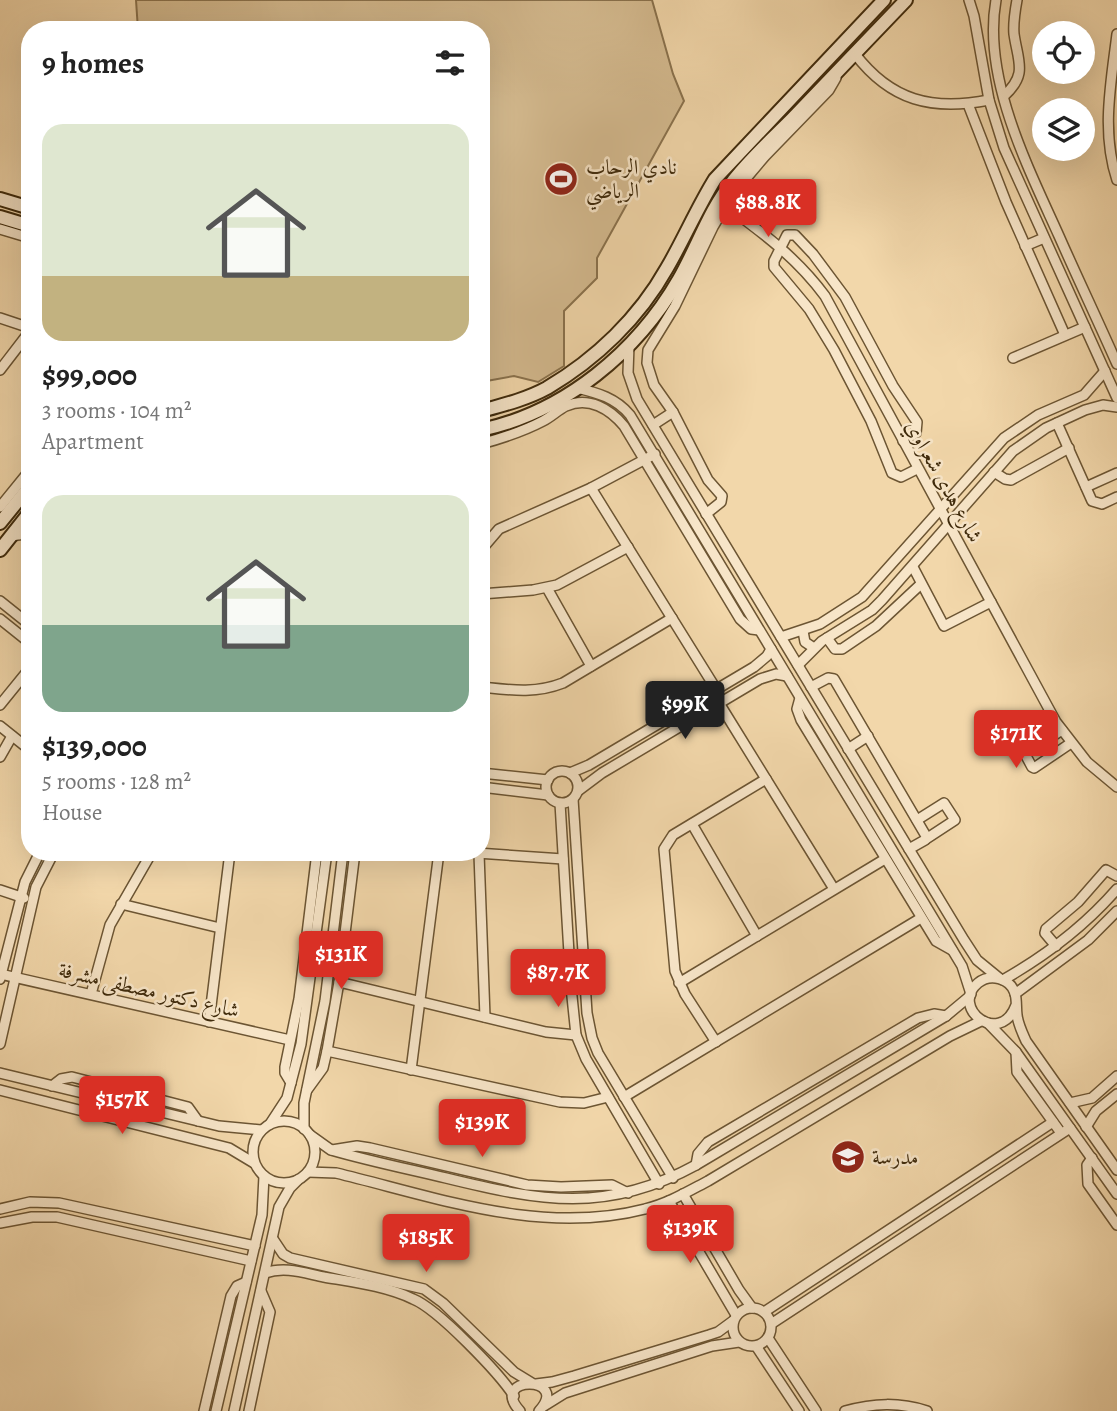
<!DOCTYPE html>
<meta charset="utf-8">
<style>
body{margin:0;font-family:Alegreya,Amiri,serif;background:#f6f6f6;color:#222;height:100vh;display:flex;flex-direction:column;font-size:26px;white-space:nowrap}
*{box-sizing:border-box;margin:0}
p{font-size:23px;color:#767676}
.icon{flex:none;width:38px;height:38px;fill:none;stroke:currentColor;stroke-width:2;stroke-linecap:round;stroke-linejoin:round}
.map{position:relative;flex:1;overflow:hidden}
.panel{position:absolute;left:21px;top:21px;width:469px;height:840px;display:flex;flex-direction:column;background:#fff;border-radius:28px;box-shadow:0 7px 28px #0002}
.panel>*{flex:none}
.tools{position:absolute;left:1032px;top:21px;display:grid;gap:14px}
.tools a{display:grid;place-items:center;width:63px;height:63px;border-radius:50%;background:#fff;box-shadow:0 7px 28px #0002;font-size:35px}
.price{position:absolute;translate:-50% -60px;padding:0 16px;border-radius:7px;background:#d93025;color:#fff;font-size:23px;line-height:46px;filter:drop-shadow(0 2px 4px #0008)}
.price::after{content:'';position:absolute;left:50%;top:42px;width:21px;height:16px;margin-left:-10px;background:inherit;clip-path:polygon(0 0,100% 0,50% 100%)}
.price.on{background:#222;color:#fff}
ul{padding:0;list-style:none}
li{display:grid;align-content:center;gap:14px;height:371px;padding:0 21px}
li span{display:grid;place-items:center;height:217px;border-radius:21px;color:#555}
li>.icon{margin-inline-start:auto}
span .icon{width:126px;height:126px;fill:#fffc;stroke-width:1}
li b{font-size:30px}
h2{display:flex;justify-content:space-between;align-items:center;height:84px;padding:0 21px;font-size:30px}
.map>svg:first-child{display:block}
</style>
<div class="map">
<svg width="1117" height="1411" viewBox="0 0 1117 1411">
<rect width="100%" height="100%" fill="#f2d7aa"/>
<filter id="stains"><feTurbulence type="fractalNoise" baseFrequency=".00286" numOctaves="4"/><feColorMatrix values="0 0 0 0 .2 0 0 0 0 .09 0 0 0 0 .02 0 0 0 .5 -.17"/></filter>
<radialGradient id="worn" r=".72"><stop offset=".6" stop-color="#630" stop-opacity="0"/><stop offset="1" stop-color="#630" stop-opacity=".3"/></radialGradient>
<path fill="#d4ba8f" stroke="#8a724d" stroke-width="2" d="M 136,0 L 652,0 L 673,74 L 684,101 L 597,258 L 597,278 L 564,311 L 564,366 L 538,382 L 514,376 L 481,382 L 481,30 L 138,30 Z"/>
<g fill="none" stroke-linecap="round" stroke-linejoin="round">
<g stroke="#6c5533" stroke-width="12">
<g id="street">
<path d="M 969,0 L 974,16 L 989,100 L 1004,148 L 1117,398"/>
<path d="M 996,0 C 982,78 1028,167 1059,236 C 1078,279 1098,321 1117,364"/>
<path d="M 1117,34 C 1111,83 1101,132 1117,180"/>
<path d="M 855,54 C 891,101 932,111 989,100"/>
<path d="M 1004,96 C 1028,74 1018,62 1014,34 C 1013,23 1015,11 1017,0"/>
<path d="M 968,104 L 1006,202 L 1065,335"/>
<path d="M 725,205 C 763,233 797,258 825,296 L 1056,722 L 1087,762 L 1117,787"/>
<path d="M 0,229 L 30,238"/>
<path d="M 1025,246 L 1044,238"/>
<path d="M 0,318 L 30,328"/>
<path d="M 629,345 L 628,373 L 637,399 L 964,940 L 977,960 L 999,978"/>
<path d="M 1013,358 L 1085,327"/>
<path d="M 0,370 L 30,331"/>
<path d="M 577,388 C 598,393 616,398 630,415 L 962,966 L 971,994"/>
<path d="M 1057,423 L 1092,501 L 1102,504 L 1117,497"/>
<path d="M 653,425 L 673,412"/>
<path d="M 903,441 L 916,433 L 917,422 L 893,386 L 845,297 L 813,254 L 795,235 L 787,235 L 774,261 L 774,267 L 809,309 L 834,350 L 871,421 L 892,473 L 901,477 L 917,469"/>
<path d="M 481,444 C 503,438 524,431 543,421 C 551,417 558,410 566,406 C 589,396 610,409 624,426 L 740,619 L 751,629 L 759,630"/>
<path d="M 994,472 L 1005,479 L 1011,480 L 1069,448"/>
<path d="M 1086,487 L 1117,473"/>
<path d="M 591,488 L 716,689"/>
<path d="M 0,507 L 30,470"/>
<path d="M 706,514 L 721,502 L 722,496 L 708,480 L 673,412 L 654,385 L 647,363 L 648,350 L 675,306 L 713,227 L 732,195 L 765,156 L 829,90 L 836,78"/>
<path d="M 11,536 L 25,534 L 30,529"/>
<path d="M 481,550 L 499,529 L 591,488 L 655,454"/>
<path d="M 913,567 L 944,626 L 991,602"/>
<path d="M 547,588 L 591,666"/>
<path d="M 481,594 L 533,590 L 557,585 L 628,547"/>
<path d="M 0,601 L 30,625"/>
<path d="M 0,619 L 30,643"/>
<path d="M 803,631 L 805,642 L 814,648"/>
<path d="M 781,637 L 820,624 L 862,597 L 1004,438 L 1038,415 L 1084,395 L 1105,371"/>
<path d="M 827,638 L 835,649 L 842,649 L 876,626 L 921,584"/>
<path d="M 798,665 L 822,641 L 872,610 L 882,600 L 1013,451 L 1046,428 L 1085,410 L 1103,405 L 1117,407"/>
<path d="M 481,687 C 510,690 535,694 563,683 L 672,618"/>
<path d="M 811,687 L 828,678 L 834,679 L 926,836 L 925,840 L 909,849"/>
<path d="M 800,698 L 797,709 L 801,720 L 936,941 L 952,950"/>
<path d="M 719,703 L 834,889"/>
<path d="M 0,705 L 30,668"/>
<path d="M 0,726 L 30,750"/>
<path d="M 1062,730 L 1025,754 L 1032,767 L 1034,768 L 1071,743"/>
<path d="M 848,749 L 868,736"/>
<path d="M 0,757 L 12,736"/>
<circle cx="562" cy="787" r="16"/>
<path d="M 481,773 L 548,780"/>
<path d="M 570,773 L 589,765 L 754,667 L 767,656 L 771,649"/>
<path d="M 481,787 L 548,795"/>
<path d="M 578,791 L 602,773 L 760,679 L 776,674 L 787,676"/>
<path d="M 573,799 L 587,1013 L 592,1038 L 598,1053 L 673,1178"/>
<path d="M 560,803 L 571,987 L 576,1035 L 586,1059 L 659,1184"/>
<path d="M 917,820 L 944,803 L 955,820 L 926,839"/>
<path d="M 692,824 L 757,936"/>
<path d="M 462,852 L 563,859"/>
<path d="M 479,854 L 485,1017"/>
<path d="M 0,890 L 24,898"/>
<path d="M 121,904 L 220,928"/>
<path d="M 1056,946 L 1045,933 L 1046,929 L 1078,902 L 1106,870 L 1117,876"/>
<path d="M 0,974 L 290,1040"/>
<path d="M 0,979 L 25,882 L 40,852"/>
<path d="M 1003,980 C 1047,955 1084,927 1117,889"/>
<path d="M 339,982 L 546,1032 L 576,1035"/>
<path d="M 679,983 L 885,859"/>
<path d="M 91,994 L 110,925 L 152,852"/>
<path d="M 1015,994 L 1088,940 L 1117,911"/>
<path d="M 1016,1005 C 1000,1048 949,1007 978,983 C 990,973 1010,978 1015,993 C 1017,1000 1016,1008 1017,1015 C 1018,1024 1022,1032 1026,1041 L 1117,1170"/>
<path d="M 209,1022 L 230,852"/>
<path d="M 988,1023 L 1016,1052 L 1117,1194"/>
<path d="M 716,1042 L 685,994 L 675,971 L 664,849 L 673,835 L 766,779"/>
<path d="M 0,1044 L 36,887 L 54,852"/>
<path d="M 327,1051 L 560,1102 L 584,1103 L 608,1097"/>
<path d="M 1016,1052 L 1017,1072 L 1061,1133"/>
<path d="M 411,1070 L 439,852"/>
<path d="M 0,1073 L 219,1126 L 261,1130"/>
<path d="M 291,1083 L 285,1073 L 285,1067 L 299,999 L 317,852"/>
<path d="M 52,1086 L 61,1079 L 72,1077 L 188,1107 L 198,1121"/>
<path d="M 0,1090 L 229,1148 L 254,1163"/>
<path d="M 307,1090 L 323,1068 L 327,1051 L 339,982 L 355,852"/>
<path d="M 624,1097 L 921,918"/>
<path d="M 1070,1103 L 1092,1098 L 1117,1076"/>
<circle cx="284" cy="1152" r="31"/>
<path d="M 270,1124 L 287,1098 L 301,1044 L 327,852"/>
<path d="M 1086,1127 L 1096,1111 L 1117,1094"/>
<path d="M 304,1129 L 304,1103 L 325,1001 L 343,852"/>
<path d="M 310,1135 L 331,1150 C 369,1161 408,1169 446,1178 C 540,1201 607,1214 696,1165 L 946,1016 L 970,996"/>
<path d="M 332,1150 L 357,1146 L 370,1148 L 527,1185 L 561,1187 L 612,1185 L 628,1193"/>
<path d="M 1092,1158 L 1087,1165 L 1088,1184 L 1117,1225"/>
<path d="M 696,1165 L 698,1154 L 708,1142 L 918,1018 L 934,1014 L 946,1016"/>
<path d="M 308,1172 L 336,1173 C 436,1197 541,1236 645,1209 C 667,1204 687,1192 708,1181 L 950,1036 L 981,1021"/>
<path d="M 683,1194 L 739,1290 L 752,1308"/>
<path d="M 669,1201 L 736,1315"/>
<path d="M 0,1209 L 30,1202 L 59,1203 L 255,1246"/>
<path d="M 0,1223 L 32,1217 L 57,1217 L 251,1261"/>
<path d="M 273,1239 L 283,1254 L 290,1258 L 424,1289 L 443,1303 L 514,1372 L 532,1383"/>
<path d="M 265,1273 C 285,1266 304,1273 324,1277 C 353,1282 386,1286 413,1299 C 438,1309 499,1373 514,1396"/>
<circle cx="752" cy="1327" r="19"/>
<path d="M 764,1312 L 1053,1122"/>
<path d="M 771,1324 L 1070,1128"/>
<path d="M 768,1338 L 816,1411"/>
<path d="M 756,1346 L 799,1411"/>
<path d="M 536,1384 L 552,1382 L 574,1376 L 709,1335 L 718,1332 L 733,1321"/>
<path d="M 544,1406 L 565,1393 L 712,1346 L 739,1342"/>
<path d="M 204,1411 L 231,1296 L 237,1286 L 246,1282"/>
<path d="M 216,1411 L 262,1215 L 264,1176"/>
<path d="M 234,1411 L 279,1207 L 290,1188 L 298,1180"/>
<path d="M 249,1411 L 270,1312 L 261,1291"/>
<path d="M 520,1411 C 487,1375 572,1375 539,1411"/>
<path d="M 845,1411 C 874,1403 899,1402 927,1411"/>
</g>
</g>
<g stroke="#3f2a0b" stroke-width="16">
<g id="secondary">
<path d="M 0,199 L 30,208"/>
<path d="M 0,217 L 30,226"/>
<path d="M 481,411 C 503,405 527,399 547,388 C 596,359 639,318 667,268 C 684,239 697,208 715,179 L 884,0"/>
<path d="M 481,430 C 565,412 637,352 679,279 C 698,246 709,210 733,181 C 750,159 772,139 792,119 C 830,79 868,40 906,0"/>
<path d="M 0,523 L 30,486"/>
<path d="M 0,550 L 30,512"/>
</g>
</g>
<use href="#street" stroke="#f7e5c8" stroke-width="9"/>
<use href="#secondary" stroke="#f7e5c8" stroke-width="12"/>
</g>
<defs>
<g id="stadium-disc" transform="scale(1.75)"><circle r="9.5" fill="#8f2418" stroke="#f7e5c8"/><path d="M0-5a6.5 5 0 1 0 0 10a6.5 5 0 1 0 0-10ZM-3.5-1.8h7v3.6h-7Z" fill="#fff"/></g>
<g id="school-disc" transform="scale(1.75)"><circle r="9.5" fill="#8f2418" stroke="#f7e5c8"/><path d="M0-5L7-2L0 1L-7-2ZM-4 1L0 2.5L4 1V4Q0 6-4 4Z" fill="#fff"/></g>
</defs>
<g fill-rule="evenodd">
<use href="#stadium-disc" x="561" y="179"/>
<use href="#school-disc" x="848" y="1157"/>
</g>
<g text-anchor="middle" stroke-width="5" stroke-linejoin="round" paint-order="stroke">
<g font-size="21" fill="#3f2a0b" stroke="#f7e5c8" text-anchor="start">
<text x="586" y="174">نادي الرحاب<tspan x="586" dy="24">الرياضي</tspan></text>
<text x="872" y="1164">مدرسة</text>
</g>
<g font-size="21" fill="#3f2a0b" stroke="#f7e5c8">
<text transform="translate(944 481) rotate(61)" y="7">شارع هدى شعراوي</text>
<text transform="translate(149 990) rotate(13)" y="7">شارع دكتور مصطفى مشرفة</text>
</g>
</g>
<rect width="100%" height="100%" filter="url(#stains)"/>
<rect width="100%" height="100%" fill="url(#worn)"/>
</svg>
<div class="tools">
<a><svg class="icon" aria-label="locate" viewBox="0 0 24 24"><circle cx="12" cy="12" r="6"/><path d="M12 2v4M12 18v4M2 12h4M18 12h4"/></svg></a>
<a><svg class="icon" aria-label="layers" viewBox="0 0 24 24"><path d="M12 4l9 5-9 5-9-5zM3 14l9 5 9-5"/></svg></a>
</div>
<b class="price" style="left:768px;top:239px">$88.8K</b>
<b class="price on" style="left:685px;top:741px">$99K</b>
<b class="price" style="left:1016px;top:770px">$171K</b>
<b class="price" style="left:341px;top:991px">$131K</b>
<b class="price" style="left:558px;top:1009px">$87.7K</b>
<b class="price" style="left:122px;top:1136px">$157K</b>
<b class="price" style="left:482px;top:1159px">$139K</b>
<b class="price" style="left:690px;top:1265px">$139K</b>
<b class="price" style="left:426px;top:1274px">$185K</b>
<section class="panel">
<h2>9 homes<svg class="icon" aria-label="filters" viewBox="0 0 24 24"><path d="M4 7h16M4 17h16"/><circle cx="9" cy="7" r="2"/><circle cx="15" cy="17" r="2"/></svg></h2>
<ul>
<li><span style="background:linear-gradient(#dfe7d0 70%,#c2b280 0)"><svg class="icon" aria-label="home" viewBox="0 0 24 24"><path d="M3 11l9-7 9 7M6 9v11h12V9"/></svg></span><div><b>$99,000</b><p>3 rooms · 104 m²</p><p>Apartment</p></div></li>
<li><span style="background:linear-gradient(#dfe7d0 60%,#7fa58c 0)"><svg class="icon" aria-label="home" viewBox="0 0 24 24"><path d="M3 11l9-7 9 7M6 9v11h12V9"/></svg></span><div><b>$139,000</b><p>5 rooms · 128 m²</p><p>House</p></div></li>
</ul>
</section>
</div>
